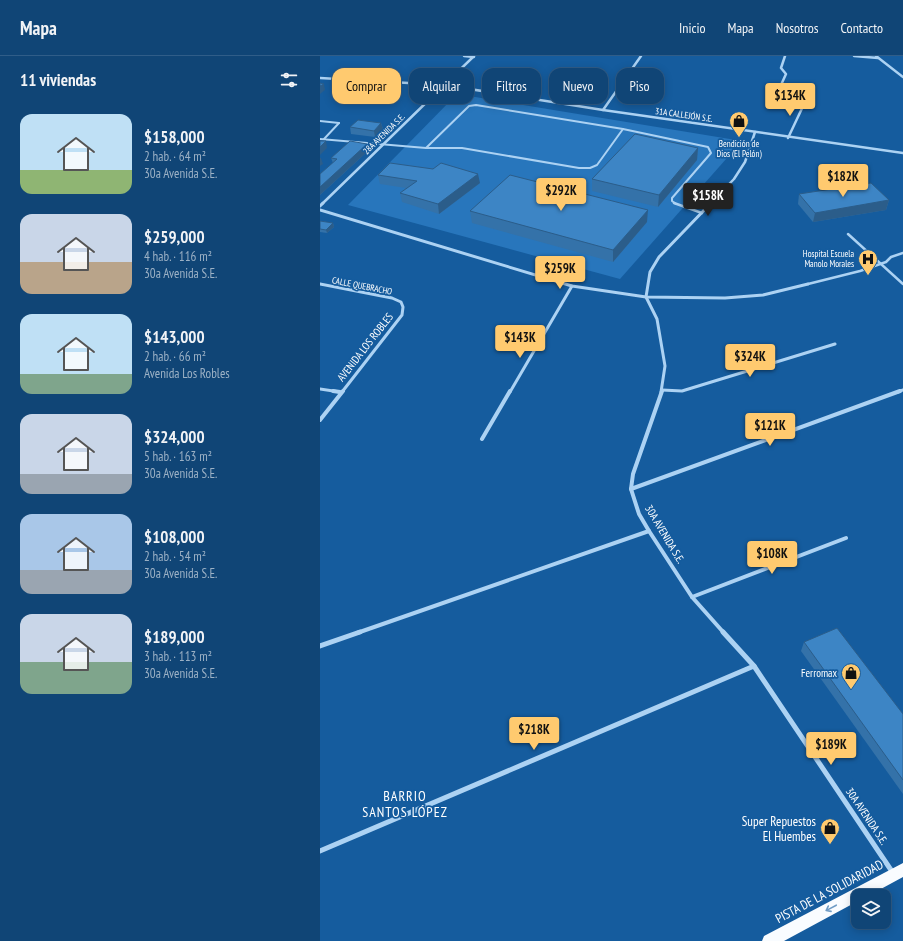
<!DOCTYPE html>
<html lang="es">
<meta charset="utf-8">
<style>
body{margin:0;font-family:"PT Sans Narrow",sans-serif;background:#1e4f7e;color:#f1f3f6;height:100vh;display:flex;flex-direction:column;font-size:15px;white-space:nowrap}
*{box-sizing:border-box;margin:0}
p{font-size:13px;color:#9cb1c5}
.icon{flex:none;width:22px;height:22px;fill:none;stroke:currentColor;stroke-width:2;stroke-linecap:round;stroke-linejoin:round}
.map{position:relative;flex:1;overflow:hidden}
.details{display:flex;flex-direction:column;background:#104576;width:320px}
.details>*{flex:none}
.guide{position:absolute;left:12px;top:12px;width:380px;height:36px;display:flex;gap:8px}
.controls{position:absolute;left:531px;top:833px;display:grid;gap:8px}
.controls a{display:grid;place-items:center;width:40px;height:40px;border-radius:8px;background:#104576;box-shadow:0 2px 10px #0003,0 0 0 1px #305d88;font-size:20px}
.price{position:absolute;translate:-50% -34px;padding:0 9px;border-radius:4px;background:#ffca6f;color:#111;font-size:13px;line-height:26px;filter:drop-shadow(0 1px 2px #0008)}
.price::after{content:'';position:absolute;left:50%;top:24px;width:12px;height:9px;margin-left:-6px;background:inherit;clip-path:polygon(0 0,100% 0,50% 100%)}
.price.current{background:#222;color:#fff}
ul{padding:0;list-style:none}
li{display:flex;align-items:center;gap:12px;height:100px;padding:0 20px}
li span{display:grid;place-items:center;flex:none;width:112px;height:80px;border-radius:12px;color:#555}
li>.icon{margin-inline-start:auto}
span .icon{width:48px;height:48px;fill:#fffc;stroke-width:1}
li b{font-size:17px}
h2{display:flex;justify-content:space-between;align-items:center;height:48px;padding:0 20px;font-size:17px}
.chip{padding:0 14px;border-radius:12px;background:#104576;box-shadow:0 2px 10px #0003,0 0 0 1px #305d88;font-size:14px;line-height:36px}
.chip.current{background:#ffca6f;color:#111}
header{display:flex;align-items:center;gap:24px;box-sizing:border-box;height:56px;padding:0 20px;background:#104576;border-bottom:1px solid #305d88}
header strong{font-size:19px}
nav{display:flex;gap:22px;margin-inline-start:auto;font-size:14px}
main{display:flex;flex:1;min-height:0}
.map>svg:first-child{display:block}
</style>
<header>
<strong>Mapa</strong>
<nav><a>Inicio</a><a>Mapa</a><a>Nosotros</a><a>Contacto</a></nav>
</header>
<main>
<section class="details">
<h2>11 viviendas<svg class="icon" aria-label="filters" viewBox="0 0 24 24"><path d="M4 7h16M4 17h16"/><circle cx="9" cy="7" r="2"/><circle cx="15" cy="17" r="2"/></svg></h2>
<ul>
<li><span style="background:linear-gradient(#bfe0f5 70%,#8fb573 0)"><svg class="icon" aria-label="home" viewBox="0 0 24 24"><path d="M3 11l9-7 9 7M6 9v11h12V9"/></svg></span><div><b>$158,000</b><p>2 hab. · 64 m²</p><p>30a Avenida S.E.</p></div></li>
<li><span style="background:linear-gradient(#c9d6e8 60%,#b9a48a 0)"><svg class="icon" aria-label="home" viewBox="0 0 24 24"><path d="M3 11l9-7 9 7M6 9v11h12V9"/></svg></span><div><b>$259,000</b><p>4 hab. · 116 m²</p><p>30a Avenida S.E.</p></div></li>
<li><span style="background:linear-gradient(#bfe0f5 75%,#7fa58c 0)"><svg class="icon" aria-label="home" viewBox="0 0 24 24"><path d="M3 11l9-7 9 7M6 9v11h12V9"/></svg></span><div><b>$143,000</b><p>2 hab. · 66 m²</p><p>Avenida Los Robles</p></div></li>
<li><span style="background:linear-gradient(#c9d6e8 75%,#9aa5b1 0)"><svg class="icon" aria-label="home" viewBox="0 0 24 24"><path d="M3 11l9-7 9 7M6 9v11h12V9"/></svg></span><div><b>$324,000</b><p>5 hab. · 163 m²</p><p>30a Avenida S.E.</p></div></li>
<li><span style="background:linear-gradient(#a9c7e8 70%,#9aa5b1 0)"><svg class="icon" aria-label="home" viewBox="0 0 24 24"><path d="M3 11l9-7 9 7M6 9v11h12V9"/></svg></span><div><b>$108,000</b><p>2 hab. · 54 m²</p><p>30a Avenida S.E.</p></div></li>
<li><span style="background:linear-gradient(#c9d6e8 60%,#7fa58c 0)"><svg class="icon" aria-label="home" viewBox="0 0 24 24"><path d="M3 11l9-7 9 7M6 9v11h12V9"/></svg></span><div><b>$189,000</b><p>3 hab. · 113 m²</p><p>30a Avenida S.E.</p></div></li>
</ul>
</section>
<div class="map">
<svg width="583" height="885" viewBox="0 0 583 885">
<rect width="100%" height="100%" fill="#155c9e"/>
<path fill="#2876bc" d="M 137,38 L 422,85 L 300,223 L 28,149 Z"/>
<g fill="none" stroke-linecap="round" stroke-linejoin="round">
<g stroke="#acd2f3" stroke-width="2">
<path d="M 0,65 L 19,67"/>
<path d="M 0,83 L 106,92 L 142,92 L 259,112 L 270,112 L 277,109 L 303,73"/>
<path d="M 4,83 L 19,67"/>
<path d="M 106,92 L 149,50 L 156,49 L 303,73 L 388,91 L 391,97 L 352,142 L 352,145 L 356,148"/>
</g>
<g stroke="#acd2f3" stroke-width="2.5">
<path d="M 354,147 L 382,157"/>
<path d="M 528,178 L 583,228"/>
<path d="M 488,228 L 540,215 L 566,206 L 571,201 L 583,197"/>
</g>
<g stroke="#acd2f3" stroke-width="2.5">
<path d="M 144,0 L 154,1"/>
<path d="M 534,0 L 558,2"/>
<path d="M 556,0 L 583,21"/>
<path d="M 0,22 L 124,29 L 283,54 L 583,97"/>
<path d="M 456,40 L 466,18 L 461,12 L 465,0"/>
<path d="M 283,54 L 321,0"/>
<path d="M 468,82 L 485,46"/>
<path d="M 2,148 L 154,0"/>
<path d="M 390,148 L 414,123 L 425,106 L 435,76"/>
</g>
<g stroke="#acd2f3" stroke-width="3">
<path d="M 0,150 L 3,147"/>
<path d="M 0,154 L 252,230 L 326,241 L 405,242 L 443,239 L 488,228"/>
<path d="M 0,228 L 72,242 L 81,246 L 83,251 L 82,259 L 22,336"/>
<path d="M 0,333 L 20,336"/>
<path d="M 342,334 L 362,335 L 515,288"/>
<path d="M 190,336 L 252,230"/>
<path d="M 341,336 L 345,310 L 337,263 L 326,241 L 330,216 L 339,201 L 391,147"/>
<path d="M 578,336 L 583,334"/>
</g>
<g stroke="#acd2f3" stroke-width="4">
<path d="M 13,335 L 20,336"/>
<path d="M 342,335 L 313,418 L 311,433 L 319,458 L 329,475 L 372,541 L 404,577"/>
<path d="M 0,364 L 23,335"/>
<path d="M 162,383 L 190,335"/>
<path d="M 311,433 L 580,335"/>
<path d="M 372,541 L 526,482"/>
<path d="M 37,577 L 329,475"/>
</g>
<g stroke="#acd2f3" stroke-width="5">
<path d="M 403,576 L 434,610 L 573,817"/>
<path d="M 0,590 L 40,576"/>
<path d="M 0,795 L 434,610"/>
</g>
<path fill="#f9fcff" fill-rule="evenodd" d="M 583,807 L 583,821 L 548,840 L 538,840 L 538,845 L 464,885 L 442,885 L 444,880 Z"/>
</g>
<g fill="#3472a9">
<path d="M 61,67 L 63,73 L 55,81 L 31,78 L 30,71 Z"/>
<path d="M 47,88 L 48,95 L 0,139 L 0,118 L 13,107 L 11,102 Z"/>
<path d="M 378,92 L 377,104 L 338,151 L 272,135 L 272,123 Z"/>
<path d="M 113,113 L 160,127 L 119,158 L 82,146 L 80,137 L 86,132 L 60,128 L 58,119 Z"/>
<path d="M 479,138 L 569,144 L 566,154 L 493,166 L 478,148 Z"/>
<path d="M 150,155 L 327,166 L 293,206 L 152,167 Z"/>
<path d="M 0,165 L 13,167 L 14,171 L 7,177 L 0,176 Z"/>
<path d="M 484,586 L 583,658 L 583,738 L 481,595 Z"/>
</g>
<g fill="#2b5d8a">
<path d="M 4,28 L 5,34 L 0,38 L 0,30 Z"/>
<path d="M 61,67 L 63,73 L 55,81 L 54,75 Z"/>
<path d="M 6,85 L 7,92 L 0,99 L 0,91 Z"/>
<path d="M 47,88 L 48,95 L 0,139 L 0,131 Z"/>
<path d="M 378,92 L 377,104 L 338,151 L 339,139 Z"/>
<path d="M 0,102 L 1,102 L 3,108 L 0,110 Z"/>
<path d="M 158,118 L 160,127 L 119,158 L 118,148 Z"/>
<path d="M 569,144 L 566,154 L 493,166 L 495,157 Z"/>
<path d="M 328,154 L 327,166 L 293,206 L 293,194 Z"/>
<path d="M 13,167 L 14,171 L 7,177 L 6,174 Z"/>
</g>
<g fill="#3d85c5" stroke="#2b5d8a">
<path d="M 0,27 L 4,28 L 0,30 Z"/>
<path d="M 38,64 L 61,67 L 54,75 L 30,71 Z"/>
<path d="M 315,78 L 378,92 L 339,139 L 272,123 Z"/>
<path d="M 0,85 L 6,85 L 0,91 Z"/>
<path d="M 30,85 L 47,88 L 0,131 L 0,118 L 17,103 L 11,102 Z"/>
<path d="M 70,107 L 113,113 L 121,107 L 158,118 L 118,148 L 80,137 L 97,125 L 58,119 Z"/>
<path d="M 190,119 L 328,154 L 293,194 L 150,155 Z"/>
<path d="M 551,127 L 569,144 L 495,157 L 479,138 Z"/>
<path d="M 0,165 L 13,167 L 6,174 L 0,173 Z"/>
<path d="M 517,572 L 583,658 L 583,724 L 484,586 Z"/>
</g>
<defs><path id="oneway-shaft" d="M-6 0H5M1.5-3L5.5 0L1.5 3" fill="none" stroke-width="1.6" stroke-linecap="round" stroke-linejoin="round"/></defs>
<use stroke="#709cc5" href="#oneway-shaft" transform="translate(511 852) rotate(152)"/>
<defs>
<g id="shop-pin" transform="scale(1)"><path d="M0 17L-7.5 6A9.5 9.5 0 1 1 7.5 6Z" fill="#ffca6f" stroke="#155c9e"/><path d="M-5-2.5h2.3a2.7 3.5 0 0 1 5.4 0H5L5.5 6h-11ZM-1.5-2.5h3a1.5 2.3 0 0 0-3 0Z" fill="#111"/></g>
<g id="hospital-pin" transform="scale(1)"><path d="M0 17L-7.5 6A9.5 9.5 0 1 1 7.5 6Z" fill="#ffca6f" stroke="#155c9e"/><path d="M-5-5h3v3.5h4V-5h3V5h-3V1.5h-4V5h-3Z" fill="#111"/></g>
</defs>
<g fill-rule="evenodd">
<use href="#shop-pin" x="419" y="65"/>
<use href="#hospital-pin" x="548" y="203"/>
<use href="#shop-pin" x="531" y="617"/>
<use href="#shop-pin" x="510" y="772"/>
</g>
<g text-anchor="middle" stroke-width="3.5" stroke-linejoin="round" paint-order="stroke">
<g font-size="9" fill="#fff" stroke="#155c9e">
<text transform="translate(364 59) rotate(8)" y="3">31A CALLEJÓN S.E.</text>
<text transform="translate(64 78) rotate(-44)" y="3">28A AVENIDA S.E.</text>
<text transform="translate(42 230) rotate(11)" y="3">CALLE QUEBRACHO</text>
</g>
<g font-size="9" fill="#fff" stroke="#155c9e">
<text x="419" y="91">Bendición de<tspan x="419" dy="10">Dios (El Pelón)</tspan></text>
<text x="534" y="201" text-anchor="end">Hospital Escuela<tspan x="534" dy="10">Manolo Morales</tspan></text>
</g>
<g font-size="11" fill="#fff" stroke="#155c9e">
<text transform="translate(45 291) rotate(-52)" y="4">AVENIDA LOS ROBLES</text>
<text transform="translate(345 478) rotate(59)" y="4">30A AVENIDA S.E.</text>
<text transform="translate(547 760) rotate(56)" y="4">30A AVENIDA S.E.</text>
</g>
<g font-size="11" fill="#fff" stroke="#155c9e" text-anchor="end">
<text x="517" y="621">Ferromax</text>
</g>
<g font-size="13" fill="#fff" stroke="#155c9e" text-anchor="end">
<text x="496" y="770">Super Repuestos<tspan x="496" dy="15">El Huembes</tspan></text>
</g>
<g font-size="13" fill="#fff" stroke="#155c9e">
<text transform="translate(509 835) rotate(-28)" y="5">PISTA DE LA SOLIDARIDAD</text>
</g>
<g font-size="14" letter-spacing="1" fill="#fff" stroke="#155c9e">
<text x="85" y="745">BARRIO<tspan x="85" dy="16">SANTOS LÓPEZ</tspan></text>
</g>
</g>
</svg>
<div class="controls">
<a><svg class="icon" aria-label="layers" viewBox="0 0 24 24"><path d="M12 4l9 5-9 5-9-5zM3 14l9 5 9-5"/></svg></a>
</div>
<b class="price" style="left:470px;top:61px">$134K</b>
<b class="price" style="left:523px;top:142px">$182K</b>
<b class="price" style="left:241px;top:156px">$292K</b>
<b class="price current" style="left:388px;top:161px">$158K</b>
<b class="price" style="left:240px;top:234px">$259K</b>
<b class="price" style="left:200px;top:303px">$143K</b>
<b class="price" style="left:430px;top:322px">$324K</b>
<b class="price" style="left:450px;top:391px">$121K</b>
<b class="price" style="left:452px;top:519px">$108K</b>
<b class="price" style="left:214px;top:695px">$218K</b>
<b class="price" style="left:511px;top:710px">$189K</b>
<div class="guide">
<a class="chip current">Comprar</a>
<a class="chip">Alquilar</a>
<a class="chip">Filtros</a>
<a class="chip">Nuevo</a>
<a class="chip">Piso</a>
</div>
</div>
</main>
